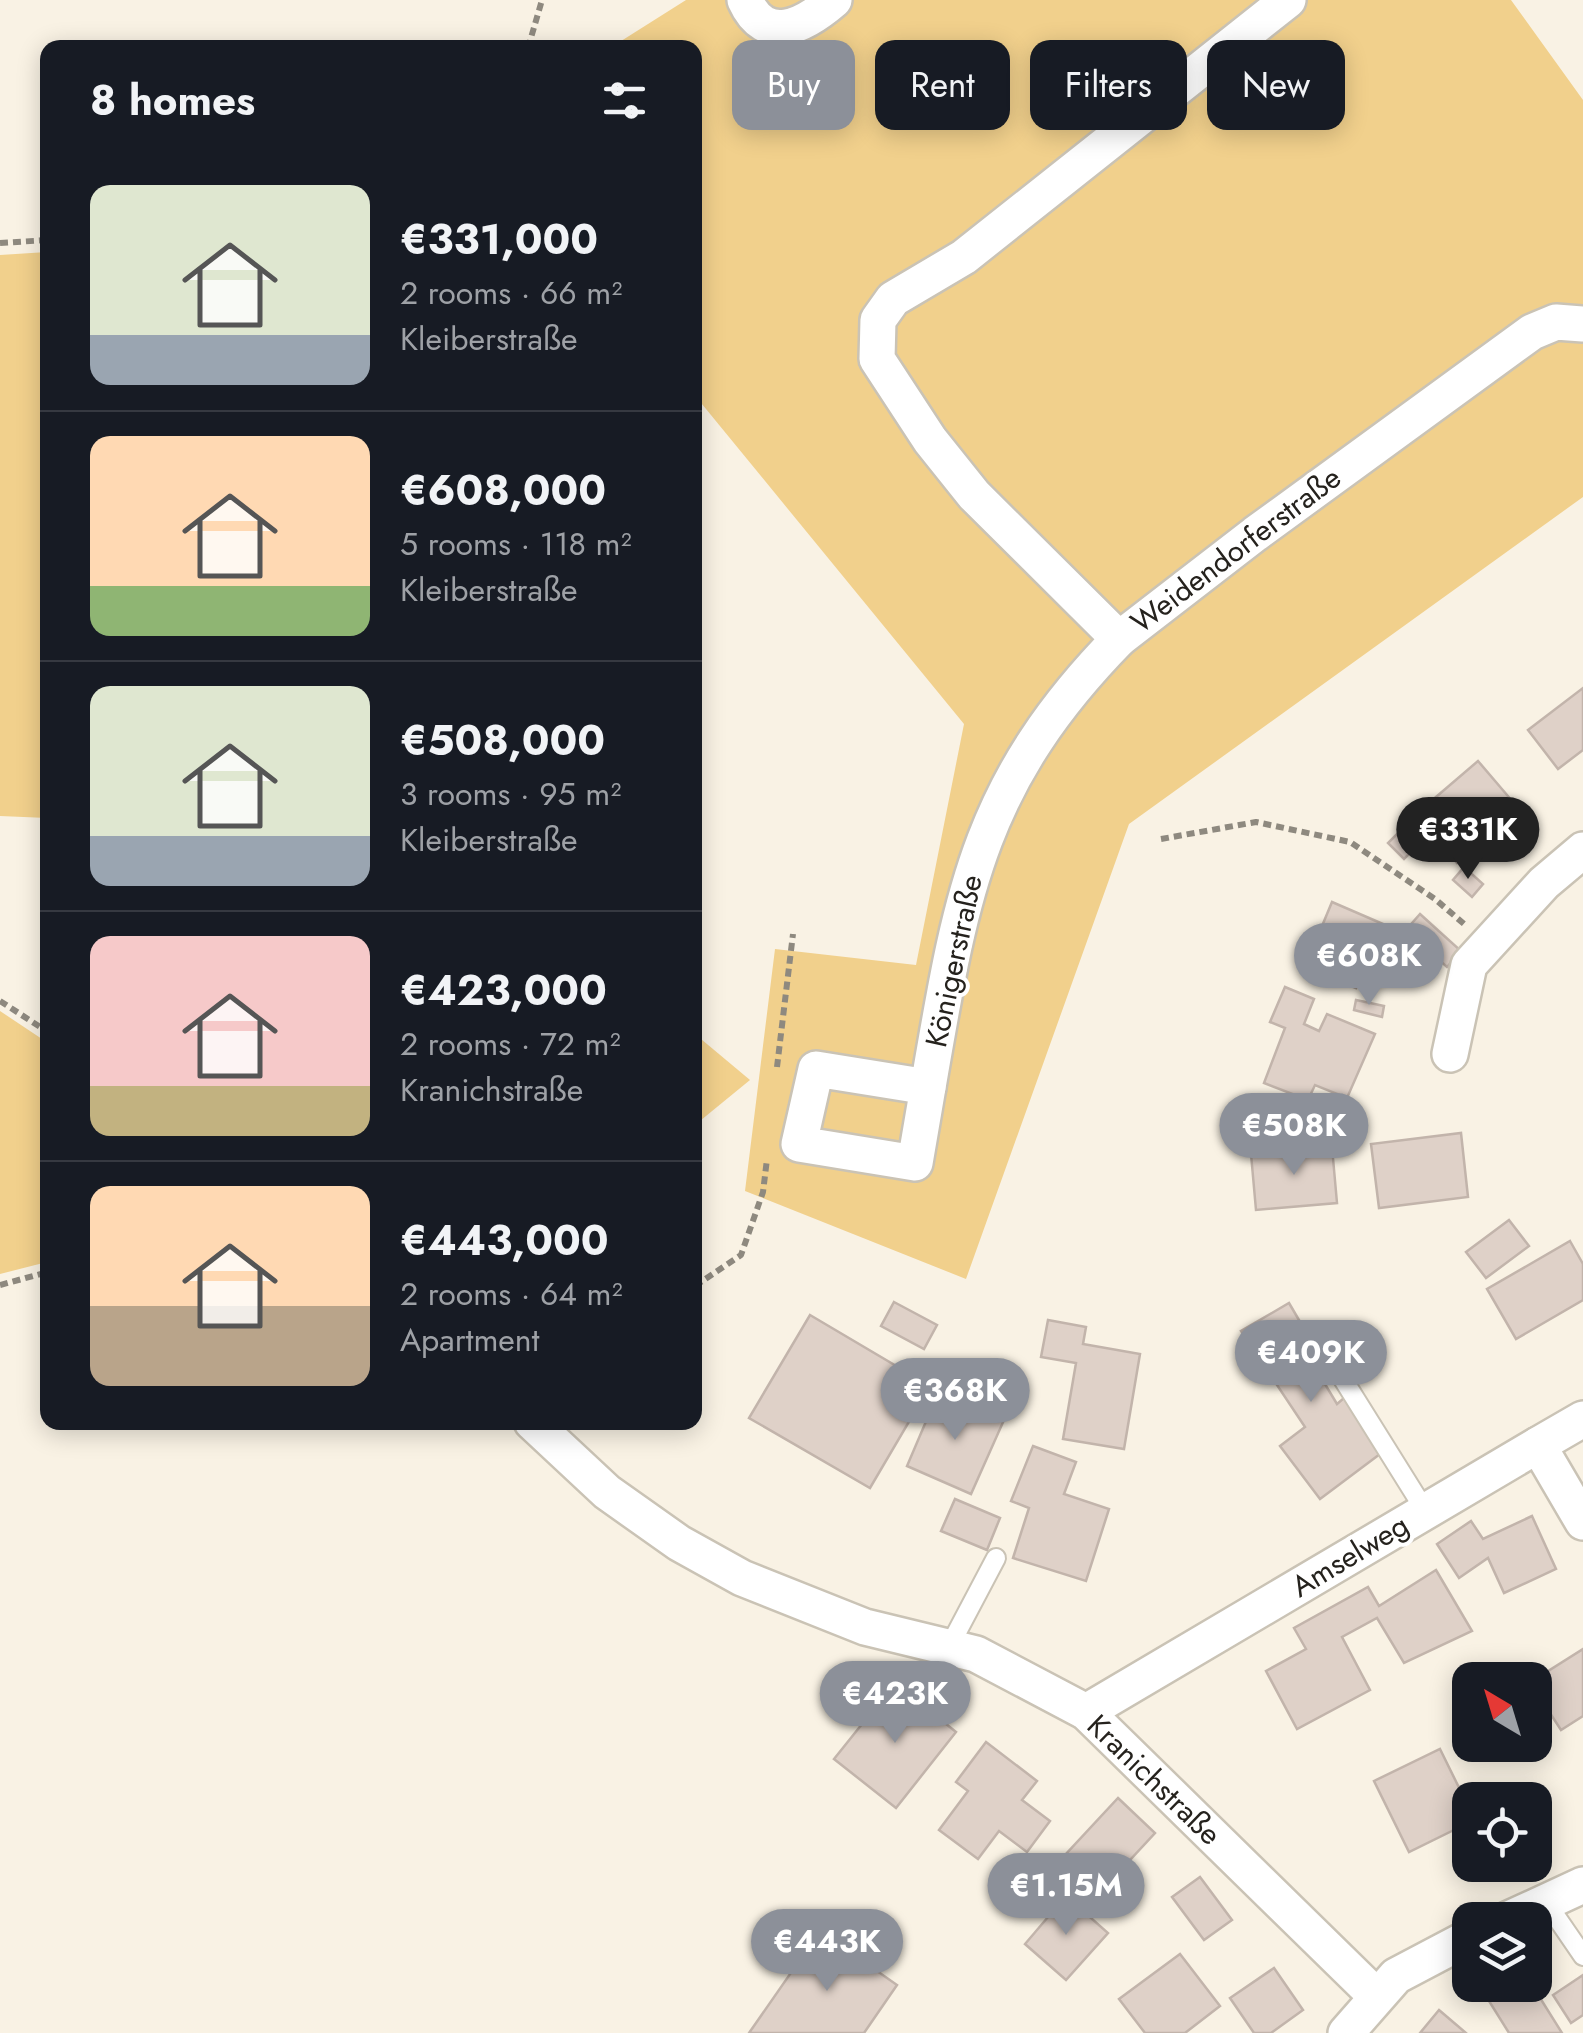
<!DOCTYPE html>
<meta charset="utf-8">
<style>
body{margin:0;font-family:Jost,sans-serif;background:#20242c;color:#f1f3f6;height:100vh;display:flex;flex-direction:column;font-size:38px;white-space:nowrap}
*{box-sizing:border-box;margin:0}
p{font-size:32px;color:#9ea1a6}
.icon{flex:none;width:55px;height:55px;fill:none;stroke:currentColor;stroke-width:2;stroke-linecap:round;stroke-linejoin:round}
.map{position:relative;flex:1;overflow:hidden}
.details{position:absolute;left:40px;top:40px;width:662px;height:1390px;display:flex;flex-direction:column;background:#171b24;border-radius:20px;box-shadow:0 5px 25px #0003}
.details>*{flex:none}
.guide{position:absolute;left:732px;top:40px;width:700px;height:90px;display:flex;gap:20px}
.needle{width:65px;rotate:322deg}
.buttons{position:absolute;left:1452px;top:1662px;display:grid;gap:20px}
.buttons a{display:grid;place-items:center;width:100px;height:100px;border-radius:20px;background:#171b24;box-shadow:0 5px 25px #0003;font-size:50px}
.price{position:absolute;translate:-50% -85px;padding:0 22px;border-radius:35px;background:#8c9099;color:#fff;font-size:32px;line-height:65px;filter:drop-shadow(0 2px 5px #0008)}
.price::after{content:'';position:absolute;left:50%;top:60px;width:30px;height:22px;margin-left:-15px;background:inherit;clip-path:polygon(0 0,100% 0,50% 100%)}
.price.on{background:#222;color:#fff}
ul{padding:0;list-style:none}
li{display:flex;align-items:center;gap:30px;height:250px;padding:0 50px}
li+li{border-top:2px solid #363941}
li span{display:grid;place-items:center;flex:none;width:280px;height:200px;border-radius:20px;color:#555}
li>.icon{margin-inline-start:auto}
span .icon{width:120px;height:120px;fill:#fffc;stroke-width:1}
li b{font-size:42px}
h2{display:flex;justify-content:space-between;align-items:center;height:120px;padding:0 50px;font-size:42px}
.tag{padding:0 35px;border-radius:20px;background:#171b24;box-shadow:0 5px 25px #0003;font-size:35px;line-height:90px}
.tag.on{background:#8c9099;color:#fff}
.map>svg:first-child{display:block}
</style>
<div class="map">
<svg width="1583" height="2033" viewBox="0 0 1583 2033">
<rect width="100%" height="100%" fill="#f9f2e4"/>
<g fill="#f1d08c">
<path d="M 686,0 L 1511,0 L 1583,100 L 1583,497 L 1129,824 L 966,1279 L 745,1191 L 775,949 L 916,965 L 964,724 L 697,398 L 695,48 L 610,48 Z"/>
<path d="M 47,252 L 48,252 L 47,818 L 0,816 L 0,255 Z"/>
<path d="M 0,1011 L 48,1043 L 47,1262 L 0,1274 Z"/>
<path d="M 695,1034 L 750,1080 L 695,1125 Z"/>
</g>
<g fill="#dfd1c8" stroke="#c2b4ab" stroke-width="2.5">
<path d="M 1583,688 L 1583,750 L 1558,769 L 1528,730 Z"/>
<path d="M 1478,761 L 1519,809 L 1457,863 L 1415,815 Z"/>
<path d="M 1400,831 L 1416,847 L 1404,859 L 1388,843 Z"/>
<path d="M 1464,867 L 1483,884 L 1472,897 L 1453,880 Z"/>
<path d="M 1332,902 L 1383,924 L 1378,937 L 1386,940 L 1373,970 L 1365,966 L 1356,988 L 1305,967 Z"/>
<path d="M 1420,914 L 1461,951 L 1447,967 L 1406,930 Z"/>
<path d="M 1285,987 L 1314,999 L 1304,1024 L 1319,1031 L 1327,1014 L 1375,1034 L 1347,1098 L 1315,1085 L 1308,1100 L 1264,1083 L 1285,1028 L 1270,1022 Z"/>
<path d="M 1356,1000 L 1384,1006 L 1382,1017 L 1354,1010 Z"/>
<path d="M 1461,1133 L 1468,1197 L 1379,1208 L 1371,1144 Z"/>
<path d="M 1332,1147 L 1337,1203 L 1256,1210 L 1251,1154 Z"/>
<path d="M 1509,1220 L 1529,1246 L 1486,1278 L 1466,1252 Z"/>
<path d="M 1570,1241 L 1583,1264 L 1583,1300 L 1516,1339 L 1487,1289 Z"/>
<path d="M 894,1302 L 937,1325 L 924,1349 L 881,1326 Z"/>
<path d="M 1289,1303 L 1323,1361 L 1314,1366 L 1337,1404 L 1344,1398 L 1384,1451 L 1320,1499 L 1280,1446 L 1305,1427 L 1241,1331 Z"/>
<path d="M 810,1315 L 930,1386 L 870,1488 L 749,1418 Z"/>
<path d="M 1048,1320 L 1086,1327 L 1083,1344 L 1140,1354 L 1124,1449 L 1063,1439 L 1076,1363 L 1041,1357 Z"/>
<path d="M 939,1391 L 1004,1420 L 971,1494 L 907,1466 Z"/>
<path d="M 1033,1446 L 1076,1462 L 1064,1494 L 1109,1509 L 1086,1581 L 1013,1558 L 1029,1508 L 1011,1501 Z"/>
<path d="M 955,1499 L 1000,1518 L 987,1550 L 941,1531 Z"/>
<path d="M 1532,1516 L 1556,1569 L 1504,1593 L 1488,1558 L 1459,1578 L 1437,1544 L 1471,1521 L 1483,1539 Z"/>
<path d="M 1436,1570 L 1472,1631 L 1404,1663 L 1377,1618 L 1342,1637 L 1370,1690 L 1297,1729 L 1266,1671 L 1306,1649 L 1294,1628 L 1368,1587 L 1379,1606 Z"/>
<path d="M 1583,1649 L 1583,1716 L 1561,1730 L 1535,1690 L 1534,1680 Z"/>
<path d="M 895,1683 L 956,1732 L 896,1808 L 834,1759 Z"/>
<path d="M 986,1742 L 1037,1781 L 1022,1800 L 1050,1821 L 1027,1852 L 999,1831 L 978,1859 L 939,1830 L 968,1791 L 956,1782 Z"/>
<path d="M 1440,1749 L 1470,1810 L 1470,1822 L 1409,1852 L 1374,1781 Z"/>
<path d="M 1118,1798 L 1155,1833 L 1104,1888 L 1066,1854 Z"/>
<path d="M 1200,1877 L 1232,1920 L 1204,1940 L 1172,1897 Z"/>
<path d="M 1066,1896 L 1108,1933 L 1066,1980 L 1025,1944 Z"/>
<path d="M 820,1931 L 897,1985 L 864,2033 L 749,2033 Z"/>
<path d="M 1180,1954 L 1220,2006 L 1185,2033 L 1145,2033 L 1119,1999 Z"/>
<path d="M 1274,1968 L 1303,2010 L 1271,2033 L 1254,2033 L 1230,1998 Z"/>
<path d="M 1583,1975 L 1583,2015 L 1571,2023 L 1553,1995 Z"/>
<path d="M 1479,1985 L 1532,1985 L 1562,2033 L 1509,2033 Z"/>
<path d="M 1439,2010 L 1466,2033 L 1420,2033 Z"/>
</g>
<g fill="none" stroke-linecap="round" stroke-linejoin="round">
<g stroke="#cac3b5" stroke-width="22">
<g id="lane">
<path d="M 1336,1368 L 1426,1512"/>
<path d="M 949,1647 L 996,1558"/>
<path d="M 1546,1902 L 1583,1956"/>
</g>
</g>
<g stroke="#cac3b5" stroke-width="40">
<g id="street">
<path d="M 745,0 C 766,47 805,25 834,0"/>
<path d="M 1288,0 L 964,257 L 893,299 L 878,320 L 877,359 L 930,440 L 974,495 L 1119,639 L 1255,534 L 1532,332 L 1556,322 L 1583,324"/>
<path d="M 1450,1054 L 1469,965 L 1544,883 L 1583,850"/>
<path d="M 816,1069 L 928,1087 L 915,1163 L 799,1144 Z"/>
<path d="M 928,1087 C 961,896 977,784 1119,639"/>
<path d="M 532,1422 L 607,1492 L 679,1543 L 742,1578 L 865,1627 L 976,1654 L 1086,1712 L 1375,1995"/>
<path d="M 1538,1445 L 1583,1419"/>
<path d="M 1086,1712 L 1538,1445 L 1583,1522"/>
<path d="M 1507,1920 L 1583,1885"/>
<path d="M 1346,2033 L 1396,1976 L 1470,1937"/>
</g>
</g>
<g stroke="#8e897f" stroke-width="6" stroke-dasharray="8 5" stroke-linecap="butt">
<path d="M 528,48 L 542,0"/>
<path d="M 0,243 L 48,240"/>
<path d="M 1161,839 L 1256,822 L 1350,842 L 1435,899 L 1464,924"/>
<path d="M 0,1001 L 48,1032"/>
<path d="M 777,1067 L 793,934"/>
<path d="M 0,1285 L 48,1272"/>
<path d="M 695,1286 L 741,1255 L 763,1192 L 767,1159"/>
</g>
<use href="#lane" stroke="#fff" stroke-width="18"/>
<use href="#street" stroke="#fff" stroke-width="35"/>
</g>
<g text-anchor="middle" stroke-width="8" stroke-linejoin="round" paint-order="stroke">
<g font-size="30" fill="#25221d" stroke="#fff">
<text transform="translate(1236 550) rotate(-37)" y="10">Weidendorferstraße</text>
<text transform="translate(954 961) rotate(-78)" y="10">Königerstraße</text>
<text transform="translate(1350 1556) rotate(-31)" y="10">Amselweg</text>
<text transform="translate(1154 1780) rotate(44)" y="10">Kranichstraße</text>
</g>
</g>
</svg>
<div class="buttons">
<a><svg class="needle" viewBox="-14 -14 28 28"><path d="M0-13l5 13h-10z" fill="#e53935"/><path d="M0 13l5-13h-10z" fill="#9ea1a6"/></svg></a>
<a><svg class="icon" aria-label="locate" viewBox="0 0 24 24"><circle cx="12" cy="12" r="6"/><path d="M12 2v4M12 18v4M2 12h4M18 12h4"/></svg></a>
<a><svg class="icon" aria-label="layers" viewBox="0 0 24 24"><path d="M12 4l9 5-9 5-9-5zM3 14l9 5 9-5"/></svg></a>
</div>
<b class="price on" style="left:1468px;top:882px">€331K</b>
<b class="price" style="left:1369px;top:1008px">€608K</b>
<b class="price" style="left:1294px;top:1178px">€508K</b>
<b class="price" style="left:1311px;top:1405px">€409K</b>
<b class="price" style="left:955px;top:1443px">€368K</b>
<b class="price" style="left:895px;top:1746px">€423K</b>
<b class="price" style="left:1066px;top:1938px">€1.15M</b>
<b class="price" style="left:827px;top:1994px">€443K</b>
<div class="guide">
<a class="tag on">Buy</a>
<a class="tag">Rent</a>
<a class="tag">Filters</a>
<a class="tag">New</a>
</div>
<section class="details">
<h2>8 homes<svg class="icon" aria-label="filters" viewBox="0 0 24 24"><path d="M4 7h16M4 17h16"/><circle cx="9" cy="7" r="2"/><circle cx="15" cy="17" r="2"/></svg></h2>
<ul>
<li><span style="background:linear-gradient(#dfe7d0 75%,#9aa5b1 0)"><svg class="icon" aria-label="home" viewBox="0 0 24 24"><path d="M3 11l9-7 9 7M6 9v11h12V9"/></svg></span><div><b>€331,000</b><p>2 rooms · 66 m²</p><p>Kleiberstraße</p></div></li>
<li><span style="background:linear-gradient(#ffd9b3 75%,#8fb573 0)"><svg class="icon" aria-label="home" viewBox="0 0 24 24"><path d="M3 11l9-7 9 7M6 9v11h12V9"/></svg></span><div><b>€608,000</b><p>5 rooms · 118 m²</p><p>Kleiberstraße</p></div></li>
<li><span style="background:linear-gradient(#dfe7d0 75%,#9aa5b1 0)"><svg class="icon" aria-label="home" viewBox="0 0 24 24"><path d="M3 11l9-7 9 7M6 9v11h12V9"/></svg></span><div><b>€508,000</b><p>3 rooms · 95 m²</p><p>Kleiberstraße</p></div></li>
<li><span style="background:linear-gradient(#f6c9c9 75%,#c2b280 0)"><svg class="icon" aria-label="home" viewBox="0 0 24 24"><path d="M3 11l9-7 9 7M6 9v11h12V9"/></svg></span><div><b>€423,000</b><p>2 rooms · 72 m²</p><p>Kranichstraße</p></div></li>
<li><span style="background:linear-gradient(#ffd9b3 60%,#b9a48a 0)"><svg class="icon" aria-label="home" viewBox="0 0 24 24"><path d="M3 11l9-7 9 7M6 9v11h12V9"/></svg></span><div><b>€443,000</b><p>2 rooms · 64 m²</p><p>Apartment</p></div></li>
</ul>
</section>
</div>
